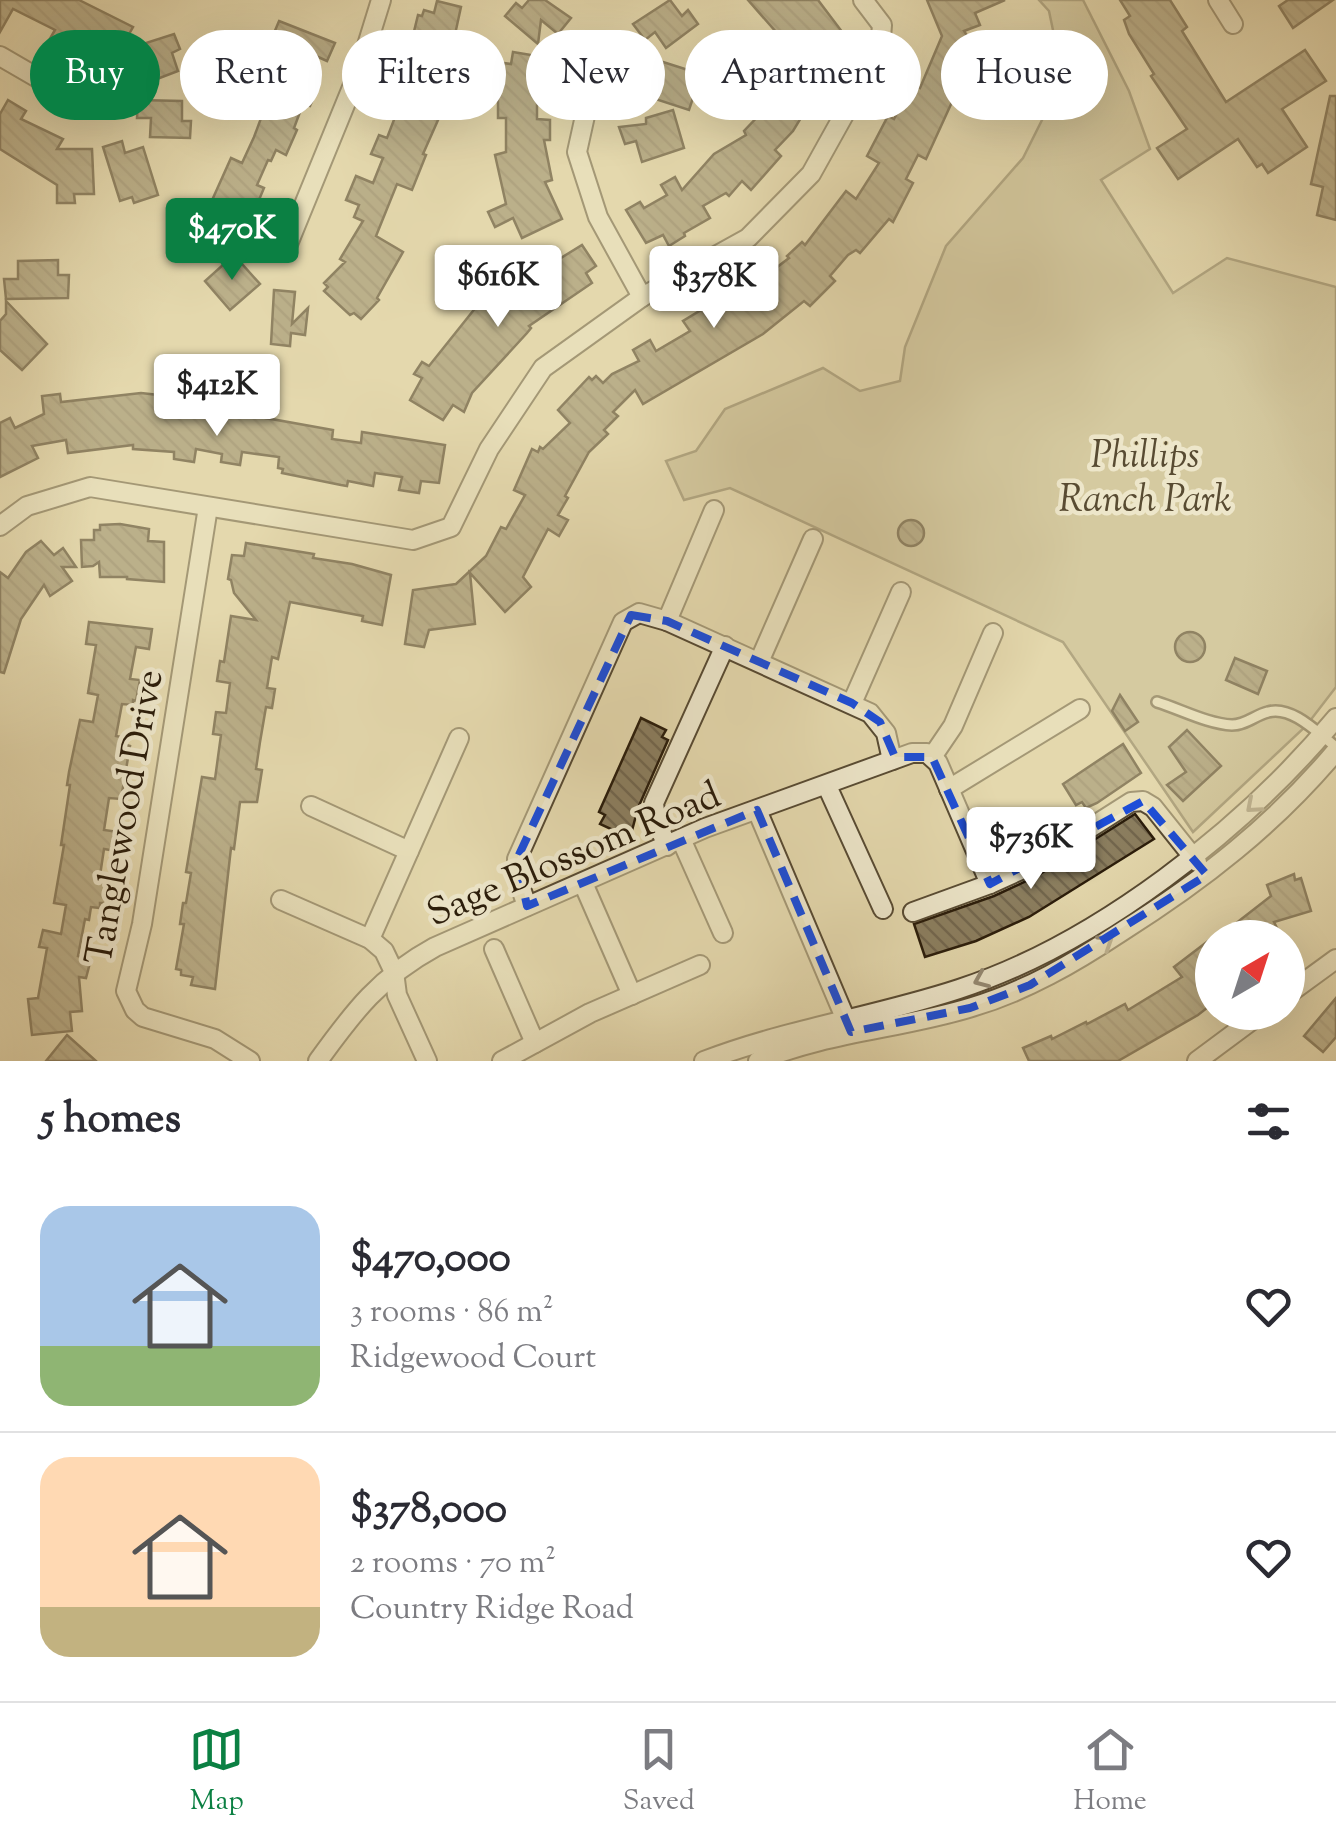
<!DOCTYPE html>
<meta charset="utf-8">
<style>
body{margin:0;font-family:"Sorts Mill Goudy",serif;background:#f7f7f7;color:#2b2b33;height:100vh;display:flex;flex-direction:column;font-size:38px;white-space:nowrap}
*{box-sizing:border-box;margin:0}
p{font-size:32px;color:#7c7c81}
.icon{flex:none;width:55px;height:55px;fill:none;stroke:currentColor;stroke-width:2;stroke-linecap:round;stroke-linejoin:round}
.map{position:relative;height:1061px;overflow:hidden}
.panel{display:flex;flex-direction:column;background:#fff;flex:1}
.panel>*{flex:none}
.hud{position:absolute;left:30px;top:30px;width:1278px;height:90px;display:flex;gap:20px}
.needle{width:65px;rotate:39deg}
.controls{position:absolute;left:1195px;top:920px;display:grid;gap:20px}
.controls a{display:grid;place-items:center;width:110px;height:110px;border-radius:50%;background:#fff;box-shadow:0 10px 40px #0002;font-size:50px}
.price{position:absolute;translate:-50% -85px;padding:0 22px;border-radius:10px;background:#fff;color:#222;font-size:32px;line-height:65px;filter:drop-shadow(0 2px 5px #0008)}
.price::after{content:'';position:absolute;left:50%;top:60px;width:30px;height:22px;margin-left:-15px;background:inherit;clip-path:polygon(0 0,100% 0,50% 100%)}
.price.current{background:#0b8043;color:#fff}
ul{padding:0;list-style:none}
li{display:flex;align-items:center;gap:30px;height:250px;padding:0 40px}
li+li{border-top:2px solid #e1e1e2}
li span{display:grid;place-items:center;flex:none;width:280px;height:200px;border-radius:30px;color:#555}
li>.icon{margin-inline-start:auto}
span .icon{width:120px;height:120px;fill:#fffc;stroke-width:1}
li b{font-size:42px}
h2{display:flex;justify-content:space-between;align-items:center;height:120px;padding:0 40px;font-size:42px}
.tag{padding:0 35px;border-radius:45px;background:#fff;box-shadow:0 10px 40px #0002;font-size:35px;line-height:90px}
.tag.current{background:#0b8043;color:#fff}
.dock{display:flex;justify-content:space-around;align-items:center;height:140px;border-top:2px solid #e1e1e2;background:#fff;font-size:28px;color:#7c7c81}
.dock a{display:grid;justify-items:center;gap:5px}
.dock .current{color:#0b8043}
.map>svg:first-child{display:block}
</style>
<div class="map">
<svg width="1336" height="1061" viewBox="0 0 1336 1061">
<defs>
<pattern id="building-back-hatch" width="6" height="6" patternUnits="userSpaceOnUse" patternTransform="scale(2.5)"><rect width="6" height="6" fill="#8b7e5f"/><path d="M-1 5l2 2M0 0l6 6M5-1l2 2" fill="none" stroke="#72664d"/></pattern>
</defs>
<rect width="100%" height="100%" fill="#e4d8ad"/>
<filter id="stains"><feTurbulence type="fractalNoise" baseFrequency=".002" numOctaves="4"/><feColorMatrix values="0 0 0 0 .2 0 0 0 0 .09 0 0 0 0 .02 0 0 0 .5 -.17"/></filter>
<radialGradient id="worn" r=".72"><stop offset=".6" stop-color="#630" stop-opacity="0"/><stop offset="1" stop-color="#630" stop-opacity=".3"/></radialGradient>
<path fill="#c4b891" stroke="#776a4e" stroke-width="2.5" d="M 1039,0 L 1083,0 L 1129,91 L 1150,149 L 1101,180 L 1173,293 L 1227,258 L 1336,287 L 1336,687 L 1306,726 L 1193,832 L 1063,642 L 730,488 L 684,500 L 666,461 L 696,451 L 725,409 L 823,368 L 860,391 L 900,381 L 905,347 L 946,246 L 1023,158 L 1063,78 L 1049,11 Z"/>
<g fill="url(#building-back-hatch)" stroke="#2a1c0a" stroke-width="2.5">
<path d="M 0,0 L 79,0 L 133,27 L 120,50 L 110,43 L 102,56 L 74,39 L 66,52 L 48,42 L 55,30 L 13,9 L 0,32 Z"/>
<path d="M 529,0 L 545,0 L 571,18 L 558,34 L 541,20 L 538,44 L 505,16 L 516,3 L 522,8 Z"/>
<path d="M 670,0 L 682,16 L 688,10 L 698,24 L 666,48 L 655,32 L 645,40 L 633,24 Z"/>
<path d="M 748,0 L 818,0 L 846,37 L 837,45 L 844,54 L 825,70 L 821,66 L 812,73 Z"/>
<path d="M 927,0 L 1005,0 L 975,13 L 980,25 L 964,31 L 975,48 L 981,50 L 965,90 L 967,91 L 959,106 L 952,102 L 926,159 L 918,155 L 906,179 L 913,183 L 893,222 L 889,219 L 860,253 L 856,250 L 848,255 L 830,276 L 835,281 L 810,306 L 804,301 L 763,334 L 643,404 L 635,390 L 613,412 L 618,416 L 604,430 L 608,434 L 589,452 L 565,496 L 568,498 L 558,515 L 568,520 L 559,536 L 548,529 L 523,577 L 531,587 L 505,612 L 470,573 L 475,624 L 429,630 L 424,647 L 405,644 L 413,590 L 456,584 L 486,556 L 501,527 L 506,529 L 525,495 L 514,490 L 532,449 L 538,452 L 540,447 L 543,449 L 570,423 L 558,410 L 589,377 L 592,380 L 596,376 L 603,383 L 612,374 L 639,361 L 633,350 L 650,340 L 656,351 L 690,331 L 683,321 L 721,298 L 727,309 L 759,290 L 755,284 L 789,258 L 787,256 L 802,242 L 805,245 L 846,191 L 856,199 L 879,163 L 867,156 L 888,116 L 894,119 L 912,84 L 920,88 L 942,36 Z"/>
<path d="M 1120,0 L 1170,0 L 1187,27 L 1182,31 L 1226,102 L 1305,50 L 1326,81 L 1282,109 L 1307,147 L 1268,173 L 1262,164 L 1257,167 L 1238,139 L 1178,179 L 1157,148 L 1187,129 L 1151,76 L 1154,74 L 1129,34 L 1124,20 L 1130,16 Z"/>
<path d="M 1288,0 L 1333,0 L 1293,28 L 1279,6 Z"/>
<path d="M 437,1 L 461,7 L 449,62 L 461,68 L 423,154 L 426,155 L 412,190 L 397,184 L 376,236 L 403,252 L 377,298 L 379,300 L 361,319 L 354,313 L 350,315 L 324,291 L 328,287 L 324,283 L 345,262 L 340,259 L 363,221 L 354,217 L 359,205 L 346,200 L 356,176 L 373,183 L 383,158 L 371,154 L 379,135 L 387,138 L 397,112 L 386,108 L 407,60 L 418,15 L 422,16 L 424,10 L 434,13 Z"/>
<path d="M 279,21 L 335,43 L 327,61 L 316,56 L 305,82 L 318,87 L 310,106 L 303,104 L 294,128 L 297,130 L 286,155 L 276,150 L 271,161 L 268,160 L 257,185 L 264,188 L 256,207 L 241,202 L 242,245 L 226,245 L 232,253 L 186,252 L 190,207 L 209,207 L 231,158 L 242,163 L 254,137 L 282,62 L 273,58 L 282,36 L 274,33 Z"/>
<path d="M 174,34 L 180,49 L 172,53 L 178,71 L 136,87 L 124,50 Z"/>
<path d="M 513,52 L 537,56 L 535,71 L 552,73 L 549,93 L 537,91 L 537,119 L 550,120 L 550,140 L 544,140 L 552,180 L 545,182 L 562,219 L 522,238 L 513,218 L 495,227 L 488,212 L 506,204 L 495,155 L 506,152 L 506,118 L 498,118 L 498,91 L 503,63 L 511,64 Z"/>
<path d="M 663,62 L 701,74 L 689,110 L 640,94 L 646,75 L 658,79 Z"/>
<path d="M 782,79 L 803,92 L 797,102 L 807,108 L 793,131 L 775,150 L 781,156 L 751,190 L 742,181 L 729,196 L 726,193 L 703,206 L 710,218 L 684,233 L 685,236 L 669,246 L 663,235 L 646,243 L 626,210 L 640,202 L 644,208 L 667,195 L 661,185 L 675,177 L 682,190 L 714,154 L 746,135 L 744,131 L 762,112 L 760,110 L 763,105 L 756,101 L 764,88 L 773,93 Z"/>
<path d="M 1330,96 L 1336,96 L 1336,220 L 1317,215 L 1323,187 L 1311,184 Z"/>
<path d="M 8,100 L 26,111 L 21,119 L 63,139 L 57,149 L 92,149 L 94,194 L 74,194 L 75,203 L 57,203 L 57,185 L 0,149 L 0,114 Z"/>
<path d="M 138,100 L 182,101 L 182,121 L 191,121 L 190,138 L 150,137 L 151,118 L 137,118 Z"/>
<path d="M 673,110 L 684,148 L 642,162 L 636,141 L 625,144 L 619,127 L 646,124 L 646,118 Z"/>
<path d="M 122,141 L 125,153 L 143,147 L 158,195 L 134,203 L 132,197 L 120,201 L 103,147 Z"/>
<path d="M 582,245 L 596,266 L 586,273 L 592,283 L 529,326 L 531,328 L 527,333 L 472,393 L 464,412 L 453,405 L 443,420 L 410,400 L 422,378 L 414,374 L 422,362 L 429,366 L 489,291 L 536,260 L 543,269 Z"/>
<path d="M 234,255 L 260,284 L 230,310 L 205,281 Z"/>
<path d="M 58,260 L 58,275 L 69,275 L 68,298 L 6,299 L 4,279 L 18,279 L 18,261 Z"/>
<path d="M 274,290 L 295,292 L 292,324 L 308,308 L 305,335 L 291,333 L 290,346 L 271,344 Z"/>
<path d="M 6,301 L 47,344 L 22,370 L 0,350 L 0,321 L 6,314 Z"/>
<path d="M 177,389 L 175,407 L 207,412 L 209,399 L 222,401 L 221,410 L 333,430 L 332,439 L 361,443 L 362,432 L 445,445 L 439,483 L 421,481 L 419,493 L 399,490 L 402,477 L 375,473 L 373,486 L 348,481 L 347,486 L 341,485 L 282,473 L 283,469 L 278,468 L 279,457 L 242,452 L 240,465 L 221,462 L 222,454 L 196,449 L 194,462 L 174,459 L 174,452 L 133,449 L 133,445 L 68,453 L 66,440 L 32,446 L 38,458 L 0,477 L 0,423 L 10,418 L 15,428 L 44,414 L 42,396 L 60,394 L 61,402 L 141,393 L 159,395 L 159,391 Z"/>
<circle cx="911" cy="533" r="13"/>
<path d="M 120,524 L 149,529 L 148,541 L 164,542 L 164,582 L 127,579 L 127,577 L 100,577 L 99,562 L 93,566 L 82,567 L 81,540 L 94,540 L 94,530 L 100,530 L 100,525 Z"/>
<path d="M 41,541 L 54,555 L 63,548 L 76,567 L 62,567 L 72,581 L 50,596 L 44,585 L 21,619 L 4,673 L 0,672 L 0,572 L 8,578 L 26,552 Z"/>
<path d="M 246,543 L 314,554 L 313,558 L 352,564 L 391,575 L 382,625 L 362,621 L 363,616 L 290,602 L 278,659 L 272,657 L 267,688 L 275,689 L 272,708 L 266,707 L 260,742 L 256,769 L 262,770 L 257,802 L 240,802 L 234,849 L 231,848 L 215,989 L 191,985 L 193,977 L 181,975 L 181,970 L 176,969 L 184,924 L 180,924 L 183,903 L 186,903 L 191,873 L 186,872 L 202,777 L 215,779 L 221,735 L 213,734 L 216,712 L 226,713 L 230,683 L 217,681 L 220,661 L 224,662 L 231,616 L 256,620 L 234,593 L 231,580 L 228,579 L 232,555 L 244,556 Z"/>
<path d="M 89,622 L 152,629 L 149,649 L 136,647 L 130,679 L 140,680 L 136,701 L 133,700 L 133,705 L 122,704 L 116,736 L 127,738 L 126,745 L 130,746 L 121,799 L 109,798 L 104,830 L 119,832 L 116,851 L 104,849 L 99,882 L 109,883 L 106,903 L 100,903 L 100,908 L 91,907 L 89,920 L 85,919 L 78,956 L 91,959 L 86,978 L 79,977 L 82,1011 L 70,1012 L 72,1031 L 32,1035 L 28,999 L 38,998 L 47,948 L 39,947 L 43,930 L 61,934 L 66,905 L 54,903 L 64,845 L 61,845 L 70,785 L 67,785 L 69,772 L 80,720 L 93,722 L 98,695 L 88,693 L 96,645 L 86,644 Z"/>
<circle cx="1190" cy="647" r="15"/>
<path d="M 1235,658 L 1267,671 L 1258,694 L 1226,680 Z"/>
<path d="M 1120,695 L 1138,722 L 1125,731 L 1112,711 Z"/>
<path d="M 641,718 L 666,730 L 662,737 L 668,740 L 638,808 L 630,838 L 600,824 L 605,815 L 599,812 Z"/>
<path d="M 1187,730 L 1221,766 L 1183,801 L 1167,785 L 1186,772 L 1169,747 Z"/>
<path d="M 1123,744 L 1141,773 L 1097,803 L 1086,808 L 1082,802 L 1076,805 L 1063,784 Z"/>
<path d="M 1135,814 L 1154,839 L 1029,917 L 976,941 L 925,957 L 914,924 L 994,896 L 1037,876 Z"/>
<path d="M 1294,874 L 1295,880 L 1301,878 L 1311,911 L 1274,922 L 1282,938 L 1217,938 L 1271,896 L 1267,885 Z"/>
<path d="M 1212,938 L 1212,1004 L 1198,1015 L 1118,1061 L 1029,1061 L 1023,1048 L 1051,1036 L 1052,1039 L 1086,1022 L 1087,1024 L 1125,1004 L 1128,1010 L 1182,977 L 1174,967 Z"/>
<path d="M 1336,998 L 1336,1037 L 1323,1052 L 1304,1036 Z"/>
<path d="M 67,1035 L 96,1061 L 46,1061 Z"/>
</g>
<g fill="none" stroke-linecap="round" stroke-linejoin="round">
<g stroke="#584b33" stroke-width="14">
<path id="service" d="M 1157,702 C 1180,709 1208,724 1232,725 C 1246,725 1255,715 1268,712 C 1292,705 1319,734 1336,747"/>
</g>
<g stroke="#584b33" stroke-width="22">
<g id="minor">
<path d="M 1218,0 L 1233,24"/>
<path d="M 0,56 L 81,103"/>
<path d="M 596,66 L 577,152 L 598,217 L 642,297"/>
<path d="M 288,244 L 360,68 L 381,0"/>
<path d="M 208,507 L 142,924 L 126,991 L 135,1010 L 143,1017 L 215,1039 L 250,1061"/>
<path d="M 0,526 L 27,506 L 90,487 L 413,540 L 451,527 L 489,449 L 543,368 L 642,297 L 748,238 L 811,174 L 880,50 L 882,25 L 863,0"/>
<path d="M 667,621 L 870,713 L 886,733 L 892,760"/>
<path d="M 759,662 L 813,539"/>
<path d="M 852,703 L 901,592"/>
<path d="M 932,757 L 953,726 L 993,633"/>
<path d="M 827,786 L 883,909"/>
<path d="M 949,789 L 1080,709"/>
<path d="M 311,806 L 409,851"/>
<path d="M 757,810 L 849,1027"/>
<path d="M 681,839 L 723,933"/>
<path d="M 667,846 L 656,820 L 654,803 L 725,646"/>
<path d="M 583,883 L 632,995"/>
<path d="M 281,900 L 370,939 L 384,951 L 394,972 L 397,995 L 427,1061"/>
<path d="M 527,906 L 517,877 L 517,859 L 623,622 L 639,613 L 667,621 L 714,510"/>
<path d="M 913,912 L 990,884 L 1032,865 L 1131,802 L 1143,801 L 1153,807 L 1197,862"/>
<path d="M 370,939 L 459,738"/>
<path d="M 494,949 L 535,1043"/>
<path d="M 1288,994 L 1336,959"/>
<path d="M 318,1061 C 354,1011 380,977 435,947 L 705,828 L 912,753 L 927,753 L 938,763 L 990,884"/>
<path d="M 502,1061 L 590,1013 L 700,965"/>
<path d="M 704,1061 C 787,1029 874,1017 959,989 C 1097,944 1244,829 1336,718"/>
<path d="M 758,1061 C 827,1032 901,1029 972,1007 C 1026,991 1074,963 1121,932 C 1202,881 1274,825 1336,751"/>
<path d="M 1197,1061 L 1263,1012"/>
</g>
</g>
<use href="#service" stroke="#ede6ca" stroke-width="9"/>
<use href="#minor" stroke="#ede6ca" stroke-width="18"/>
</g>
<defs><path id="oneway-chevron" d="M-2-3.5L2.5 0L-2 3.5" fill="none" stroke-width="1.6" stroke-linecap="round" stroke-linejoin="round" transform="scale(2.5)"/></defs>
<g stroke="#958b74">
<use href="#oneway-chevron" transform="translate(1253 806) rotate(139)"/>
<use href="#oneway-chevron" transform="translate(1106 942) rotate(-33)"/>
<use href="#oneway-chevron" transform="translate(981 980) rotate(157)"/>
</g>
<path d="M0 0H1336V1061H0ZM 631,615 L 667,621 L 852,703 L 880,722 L 895,757 L 932,757 L 990,884 L 1143,801 L 1207,875 L 1030,985 L 970,1008 L 851,1032 L 757,810 L 527,906 L 517,859 Z" fill="#e4d8ad" fill-opacity=".55" fill-rule="evenodd"/>
<path fill="none" stroke="#1d4ed8" stroke-width="8" stroke-dasharray="20 12" stroke-linejoin="round" d="M 631,615 L 667,621 L 852,703 L 880,722 L 895,757 L 932,757 L 990,884 L 1143,801 L 1207,875 L 1030,985 L 970,1008 L 851,1032 L 757,810 L 527,906 L 517,859 Z"/>
<g text-anchor="middle" stroke-width="9" stroke-linejoin="round" paint-order="stroke">
<g font-size="38" font-style="italic" fill="#584b32" stroke="#ede6ca">
<text x="1145" y="467">Phillips<tspan x="1145" dy="44">Ranch Park</tspan></text>
</g>
<g font-size="38" fill="#2a1c0a" stroke="#ede6ca">
<text transform="translate(123 817) rotate(-80)" y="13">Tanglewood Drive</text>
<text transform="translate(573 853) rotate(-23)" y="13">Sage Blossom Road</text>
</g>
</g>
<rect width="100%" height="100%" filter="url(#stains)"/>
<rect width="100%" height="100%" fill="url(#worn)"/>
</svg>
<div class="controls">
<a><svg class="needle" viewBox="-14 -14 28 28"><path d="M0-13l5 13h-10z" fill="#e53935"/><path d="M0 13l5-13h-10z" fill="#7c7c81"/></svg></a>
</div>
<b class="price current" style="left:232px;top:283px">$470K</b>
<b class="price" style="left:498px;top:330px">$616K</b>
<b class="price" style="left:714px;top:331px">$378K</b>
<b class="price" style="left:217px;top:439px">$412K</b>
<b class="price" style="left:1031px;top:892px">$736K</b>
<div class="hud">
<a class="tag current">Buy</a>
<a class="tag">Rent</a>
<a class="tag">Filters</a>
<a class="tag">New</a>
<a class="tag">Apartment</a>
<a class="tag">House</a>
</div>
</div>
<section class="panel">
<h2>5 homes<svg class="icon" aria-label="filters" viewBox="0 0 24 24"><path d="M4 7h16M4 17h16"/><circle cx="9" cy="7" r="2"/><circle cx="15" cy="17" r="2"/></svg></h2>
<ul>
<li><span style="background:linear-gradient(#a9c7e8 70%,#8fb573 0)"><svg class="icon" aria-label="home" viewBox="0 0 24 24"><path d="M3 11l9-7 9 7M6 9v11h12V9"/></svg></span><div><b>$470,000</b><p>3 rooms · 86 m²</p><p>Ridgewood Court</p></div><svg class="icon" aria-label="heart" viewBox="0 0 24 24"><path d="M12 20l-8-8c-3-5 5-10 8-4 3-6 11-1 8 4z"/></svg></li>
<li><span style="background:linear-gradient(#ffd9b3 75%,#c2b280 0)"><svg class="icon" aria-label="home" viewBox="0 0 24 24"><path d="M3 11l9-7 9 7M6 9v11h12V9"/></svg></span><div><b>$378,000</b><p>2 rooms · 70 m²</p><p>Country Ridge Road</p></div><svg class="icon" aria-label="heart" viewBox="0 0 24 24"><path d="M12 20l-8-8c-3-5 5-10 8-4 3-6 11-1 8 4z"/></svg></li>
</ul>
</section>
<nav class="dock">
<a class="current"><svg class="icon" aria-label="map" viewBox="0 0 24 24"><path d="M3 6l6-2 6 2 6-2v14l-6 2-6-2-6 2zM9 4v14M15 6v14"/></svg>Map</a>
<a><svg class="icon" aria-label="saved" viewBox="0 0 24 24"><path d="M7 4h10v16l-5-4-5 4z"/></svg>Saved</a>
<a><svg class="icon" aria-label="home" viewBox="0 0 24 24"><path d="M3 11l9-7 9 7M6 9v11h12V9"/></svg>Home</a>
</nav>
